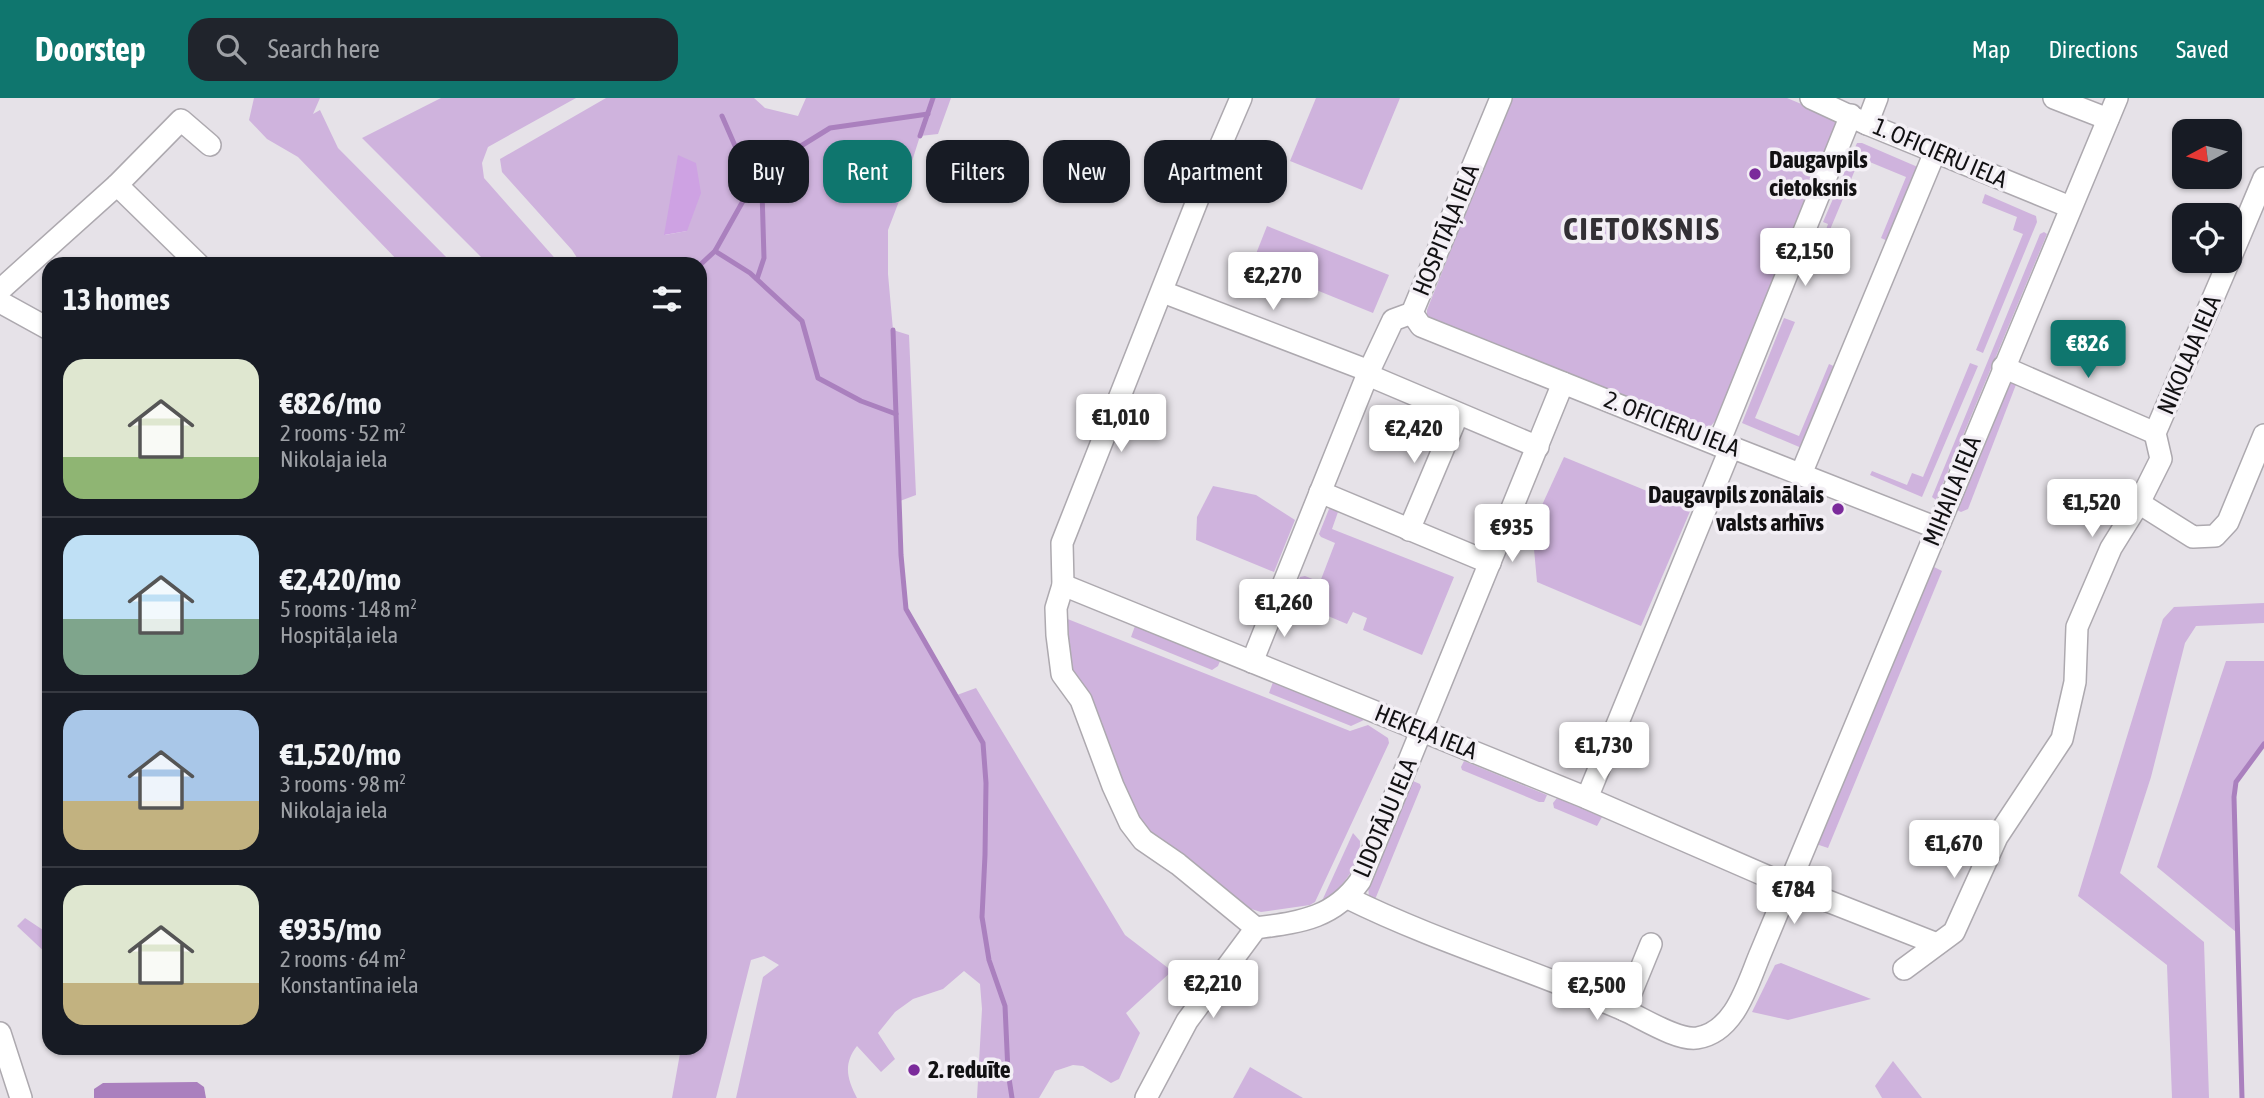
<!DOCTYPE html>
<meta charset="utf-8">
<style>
body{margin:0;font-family:"Asap Condensed",sans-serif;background:#20242c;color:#f1f3f6;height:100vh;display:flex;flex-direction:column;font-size:26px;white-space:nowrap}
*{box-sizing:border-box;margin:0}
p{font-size:23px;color:#9ea1a6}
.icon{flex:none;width:38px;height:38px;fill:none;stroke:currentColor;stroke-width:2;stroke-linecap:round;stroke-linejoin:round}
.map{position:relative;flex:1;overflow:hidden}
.sheet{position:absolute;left:42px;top:159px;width:665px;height:798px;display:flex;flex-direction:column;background:#171b24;border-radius:21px;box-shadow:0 2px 5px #0004}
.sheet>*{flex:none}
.banner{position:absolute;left:728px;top:42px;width:665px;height:63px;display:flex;gap:14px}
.needle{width:46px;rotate:263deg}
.tools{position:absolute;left:2172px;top:21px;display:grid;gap:14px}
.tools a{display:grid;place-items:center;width:70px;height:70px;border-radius:14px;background:#171b24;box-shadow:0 2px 5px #0004;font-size:35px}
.price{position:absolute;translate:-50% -60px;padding:0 16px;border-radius:7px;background:#fff;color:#222;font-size:23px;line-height:46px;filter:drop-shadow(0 2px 4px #0008)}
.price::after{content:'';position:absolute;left:50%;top:42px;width:21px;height:16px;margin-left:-10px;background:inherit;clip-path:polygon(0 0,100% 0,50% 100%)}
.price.on{background:#0f766e;color:#fff}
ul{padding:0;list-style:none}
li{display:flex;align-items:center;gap:21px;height:175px;padding:0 21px}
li+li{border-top:2px solid #363941}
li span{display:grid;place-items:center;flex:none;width:196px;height:140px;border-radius:21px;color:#555}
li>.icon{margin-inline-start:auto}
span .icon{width:84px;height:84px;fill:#fffc;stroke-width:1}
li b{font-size:30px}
h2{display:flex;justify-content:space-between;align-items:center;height:84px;padding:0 21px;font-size:30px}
.tag{padding:0 24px;border-radius:21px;background:#171b24;box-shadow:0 2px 5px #0004;font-size:24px;line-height:63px}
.tag.on{background:#0f766e;color:#fff}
header{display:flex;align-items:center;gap:42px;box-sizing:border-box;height:98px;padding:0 35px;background:#0f766e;color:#fff}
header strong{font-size:33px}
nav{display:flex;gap:38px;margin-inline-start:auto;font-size:24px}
.search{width:490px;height:63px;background:#20242c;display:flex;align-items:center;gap:18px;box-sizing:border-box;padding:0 24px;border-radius:21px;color:#9ea1a6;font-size:26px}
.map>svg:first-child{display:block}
</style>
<header>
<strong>Doorstep</strong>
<div class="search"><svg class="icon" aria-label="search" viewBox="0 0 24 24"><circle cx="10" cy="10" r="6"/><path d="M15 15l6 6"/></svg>Search here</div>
<nav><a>Map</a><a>Directions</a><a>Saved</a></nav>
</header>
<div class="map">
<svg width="2264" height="1000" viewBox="0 0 2264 1000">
<rect width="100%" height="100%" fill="#e6e2e8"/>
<g fill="#cfb3dd" fill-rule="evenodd">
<path d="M 254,0 L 320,0 L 313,16 L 320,12 L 338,50 L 453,166 L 401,166 L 298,59 L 267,41 L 249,22 Z"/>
<path d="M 441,0 L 576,0 L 488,49 L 482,65 L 484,80 L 560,166 L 488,166 L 362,40 Z"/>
<path d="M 606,0 L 754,0 L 765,10 L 798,18 L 806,0 L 951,0 L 938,36 L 920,38 L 901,98 L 888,132 L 888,176 L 893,232 L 909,237 L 916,397 L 900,403 L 901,457 L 906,511 L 957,597 L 976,590 L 1125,837 L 1172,873 L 1126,915 L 1140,935 L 1119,981 L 1111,985 L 1083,968 L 1073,967 L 1055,973 L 1039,1000 L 977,1000 L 982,911 L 980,886 L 964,873 L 943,891 L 913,901 L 895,914 L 878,935 L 895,961 L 881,974 L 857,948 C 843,966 847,981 857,1000 L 736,1000 L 763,879 L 779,867 L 764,858 L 751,862 L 716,1000 L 672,1000 L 681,950 L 700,950 L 700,166 L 581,166 L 572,152 L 502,74 L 500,61 ZM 678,57 L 687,133 L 665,137 L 678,67 Z"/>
<path d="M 1316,0 L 1400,0 L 1362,92 L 1290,63 Z"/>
<path d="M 1511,0 L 1787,0 L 1830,18 L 1835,24 L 1835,33 L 1716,322 L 1709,330 L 1697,330 L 1427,220 L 1427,212 Z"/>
<path d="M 1857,45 L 1862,45 L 1920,70 L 1890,144 L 1881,140 L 1906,79 L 1860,60 L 1819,158 L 1811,155 L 1818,138 L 1823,140 L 1828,126 L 1823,124 Z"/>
<path d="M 1985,96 L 2036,118 L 2037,124 L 1983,255 L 1976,252 L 2023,136 L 2013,132 L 2017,119 L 1982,105 Z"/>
<path d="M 1267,128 L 1389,177 L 1373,215 L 1252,166 Z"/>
<path d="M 2044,134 L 2047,136 L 1936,402 L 1932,399 L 2040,136 Z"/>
<path d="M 1784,220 L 1795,224 L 1755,320 L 1799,338 L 1829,266 L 1838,270 L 1804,351 L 1742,325 Z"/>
<path d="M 1970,265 L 1978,268 L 1922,399 L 1870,377 L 1872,373 L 1907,387 L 1912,375 L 1923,379 Z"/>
<path d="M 2012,284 L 2017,284 L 1968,411 L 1961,414 L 1955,411 L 2007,287 Z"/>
<path d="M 1564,359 L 1691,411 L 1641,528 L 1537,484 L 1532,429 Z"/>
<path d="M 1213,388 L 1256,397 L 1295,422 L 1274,474 L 1196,442 L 1197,419 Z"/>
<path d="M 1334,410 L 1338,414 L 1332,431 L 1454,479 L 1422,557 L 1363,532 L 1367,520 L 1353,514 L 1347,526 L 1290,502 L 1300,479 L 1305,478 L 1320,484 L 1335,445 L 1321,439 L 1319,436 L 1329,411 Z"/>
<path d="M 1932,468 L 1942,473 L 1828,750 L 1816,746 Z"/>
<path d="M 2264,505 L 2264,525 L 2196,528 L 2185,545 L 2151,679 L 2120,775 L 2204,844 L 2209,1000 L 2172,1000 L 2167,867 L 2078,798 L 2163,521 L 2174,509 Z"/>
<path d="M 1060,518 L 1350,633 L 1368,627 L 1388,640 L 1389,645 L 1315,804 L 1310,807 L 1261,814 L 1248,810 L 1182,762 L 1140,725 L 1115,685 L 1096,615 L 1088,594 L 1069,576 Z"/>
<path d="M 1135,528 L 1220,563 L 1218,568 L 1212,572 L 1131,539 Z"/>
<path d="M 2226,563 L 2264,563 L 2264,646 L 2236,684 L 2234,699 L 2236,834 L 2157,769 Z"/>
<path d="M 1273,584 L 1364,622 L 1351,628 L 1269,595 Z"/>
<path d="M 1464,663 L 1547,697 L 1544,704 L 1539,704 L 1462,672 L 1461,669 Z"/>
<path d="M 1413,683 L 1420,686 L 1421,689 L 1374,804 L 1369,799 L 1368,788 Z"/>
<path d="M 1557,700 L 1602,719 L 1597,728 L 1554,710 L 1553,705 Z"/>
<path d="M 1353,735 L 1360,743 C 1361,767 1340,793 1321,805 Z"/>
<path d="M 25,820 L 49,836 L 49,858 L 17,828 Z"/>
<path d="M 1781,865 L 1871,901 L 1788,922 L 1752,914 L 1775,867 Z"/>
<path d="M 1893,963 L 1922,1000 L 1882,1000 L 1875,988 Z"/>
<path d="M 1250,969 L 1303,1000 L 1233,1000 Z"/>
</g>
<path fill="#cea2e3" d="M 678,57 L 696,65 L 701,95 L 687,133 L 664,137 Z"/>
<path fill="#aa80be" d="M 197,984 L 204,989 L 206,1000 L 94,1000 L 94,991 L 103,985 Z"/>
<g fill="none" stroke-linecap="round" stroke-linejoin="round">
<g stroke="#aa80be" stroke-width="5">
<path d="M 920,38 L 933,0"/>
<path d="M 715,153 L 750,175 L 802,223 L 818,280 L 861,303 L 896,316"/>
<path d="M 700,167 L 715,153 L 743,103 L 739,57 L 722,18"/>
<path d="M 757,181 L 764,160 L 762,93 L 788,56 L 830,30 L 928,16"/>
<path d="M 893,232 L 901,457 L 906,511 L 983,645 L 986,685 L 985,757 L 982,819 L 989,862 L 1005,908 L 1008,974 L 1012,1000"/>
<path d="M 2242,1000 L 2234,699 L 2236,684 L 2264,646"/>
</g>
<g stroke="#ada9af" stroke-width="24">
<g id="minor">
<path d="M 1241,0 L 1201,93 L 1062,445 L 1063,487 L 1056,510 L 1057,537 L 1062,576 L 1081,602 L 1113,688 L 1130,725 L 1143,742 L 1178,766 L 1256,830"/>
<path d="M 1811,0 L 1867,26 L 2070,109"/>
<path d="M 2054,0 L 2108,21"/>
<path d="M 1867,26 L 1877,0"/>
<path d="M 117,87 L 181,22 L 210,47"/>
<path d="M 2230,161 L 2264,80"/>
<path d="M 0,192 L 117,87 L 198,166"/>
<path d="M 1163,194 L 1369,273"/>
<path d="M 0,204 L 49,231"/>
<path d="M 1412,215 L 1421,228 L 1718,347 L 1731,349 L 1937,430"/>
<path d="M 2003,269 L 2155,335"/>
<path d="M 1368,277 L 1538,349"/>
<path d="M 1718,347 L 1851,17"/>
<path d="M 1801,376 L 1935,54"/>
<path d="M 1320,394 L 1490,465"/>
<path d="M 2139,405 L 2193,439 L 2215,438 L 2228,424 L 2264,337"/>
<path d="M 1409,432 L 1458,316"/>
<path d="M 1063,487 L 1587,700 L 1787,787 L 1937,846"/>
<path d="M 1252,564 L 1369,273 L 1393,222 L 1412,215 L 1501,0"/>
<path d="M 1587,700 L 1731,349"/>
<path d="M 1348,800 C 1437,844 1533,872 1624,912 C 1642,920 1678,943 1697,940 C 1736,934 1748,884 1761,854 L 2117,0"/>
<path d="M 1904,871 L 1954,834 L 1997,739 L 2062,641 L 2075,584 L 2077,529 L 2111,450 L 2139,405 L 2161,361 L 2155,335 L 2229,163"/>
<path d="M 1624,912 L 1651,846"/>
<path d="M 0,935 L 21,1000"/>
<path d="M 1146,1000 L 1187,923 L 1256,830 C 1299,824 1333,821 1360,783 L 1563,285"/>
</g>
</g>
<use href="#minor" stroke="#fff" stroke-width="21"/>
</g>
<g fill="#7b2a9b" stroke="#f3eff5" stroke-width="2.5">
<circle cx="1755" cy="76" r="7"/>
<circle cx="1838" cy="411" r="7"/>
<circle cx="914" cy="972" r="7"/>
</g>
<g text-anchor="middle" stroke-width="7" stroke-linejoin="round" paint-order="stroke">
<g font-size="24" fill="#121113" stroke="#f3eff5">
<text transform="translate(1940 55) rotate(23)" y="8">1. OFICIERU IELA</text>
<text transform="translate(1446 132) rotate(-68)" y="8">HOSPITĀĻA IELA</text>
<text transform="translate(2189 257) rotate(-67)" y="8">NIKOLAJA IELA</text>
<text transform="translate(1672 326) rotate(21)" y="8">2. OFICIERU IELA</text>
<text transform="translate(1952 393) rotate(-68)" y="8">MIHAILA IELA</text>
<text transform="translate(1426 634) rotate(22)" y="8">HEKEĻA IELA</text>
<text transform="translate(1385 720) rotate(-67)" y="8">LIDOTĀJU IELA</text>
</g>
<g font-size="24" font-weight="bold" fill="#121113" stroke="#f3eff5" text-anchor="start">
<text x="1769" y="70">Daugavpils<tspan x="1769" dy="28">cietoksnis</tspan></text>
<text x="1824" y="405" text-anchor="end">Daugavpils zonālais<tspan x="1824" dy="28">valsts arhīvs</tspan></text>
<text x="928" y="980">2. reduīte</text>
</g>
<g font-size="32" font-weight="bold" letter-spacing="2" fill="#322f34" stroke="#f3eff5">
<text x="1642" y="142">CIETOKSNIS</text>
</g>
</g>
</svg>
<div class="tools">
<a><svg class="needle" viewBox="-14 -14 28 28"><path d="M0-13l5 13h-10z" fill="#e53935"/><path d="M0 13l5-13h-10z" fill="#9ea1a6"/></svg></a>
<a><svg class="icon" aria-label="locate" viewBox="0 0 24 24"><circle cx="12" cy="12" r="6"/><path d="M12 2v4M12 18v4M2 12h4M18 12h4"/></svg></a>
</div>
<b class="price" style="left:1805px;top:190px">€2,150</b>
<b class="price" style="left:1273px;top:214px">€2,270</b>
<b class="price on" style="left:2088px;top:282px">€826</b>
<b class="price" style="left:1121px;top:356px">€1,010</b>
<b class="price" style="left:1414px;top:367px">€2,420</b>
<b class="price" style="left:2092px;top:441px">€1,520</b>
<b class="price" style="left:1512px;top:466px">€935</b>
<b class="price" style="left:1284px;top:541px">€1,260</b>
<b class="price" style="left:1604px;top:684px">€1,730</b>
<b class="price" style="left:1954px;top:782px">€1,670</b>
<b class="price" style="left:1794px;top:828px">€784</b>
<b class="price" style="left:1213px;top:922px">€2,210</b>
<b class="price" style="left:1597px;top:924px">€2,500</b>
<div class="banner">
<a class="tag">Buy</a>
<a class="tag on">Rent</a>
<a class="tag">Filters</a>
<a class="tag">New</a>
<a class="tag">Apartment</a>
</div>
<section class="sheet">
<h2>13 homes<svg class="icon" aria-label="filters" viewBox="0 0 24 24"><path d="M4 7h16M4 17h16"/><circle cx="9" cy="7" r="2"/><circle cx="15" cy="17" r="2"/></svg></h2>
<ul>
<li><span style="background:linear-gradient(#dfe7d0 70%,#8fb573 0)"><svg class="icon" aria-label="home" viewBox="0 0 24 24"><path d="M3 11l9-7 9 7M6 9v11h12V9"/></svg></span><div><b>€826/mo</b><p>2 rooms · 52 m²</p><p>Nikolaja iela</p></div></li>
<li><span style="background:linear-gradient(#bfe0f5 60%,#7fa58c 0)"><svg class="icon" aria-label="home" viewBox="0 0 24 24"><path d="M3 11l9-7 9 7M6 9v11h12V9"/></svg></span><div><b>€2,420/mo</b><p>5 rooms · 148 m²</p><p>Hospitāļa iela</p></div></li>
<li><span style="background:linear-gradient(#a9c7e8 65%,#c2b280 0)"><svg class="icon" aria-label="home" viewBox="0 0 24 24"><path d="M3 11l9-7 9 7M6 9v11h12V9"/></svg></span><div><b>€1,520/mo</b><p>3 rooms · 98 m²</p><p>Nikolaja iela</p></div></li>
<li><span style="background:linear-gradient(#dfe7d0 70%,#c2b280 0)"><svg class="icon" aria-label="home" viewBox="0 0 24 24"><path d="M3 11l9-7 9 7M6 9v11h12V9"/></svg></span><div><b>€935/mo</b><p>2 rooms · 64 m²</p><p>Konstantīna iela</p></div></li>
</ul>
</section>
</div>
